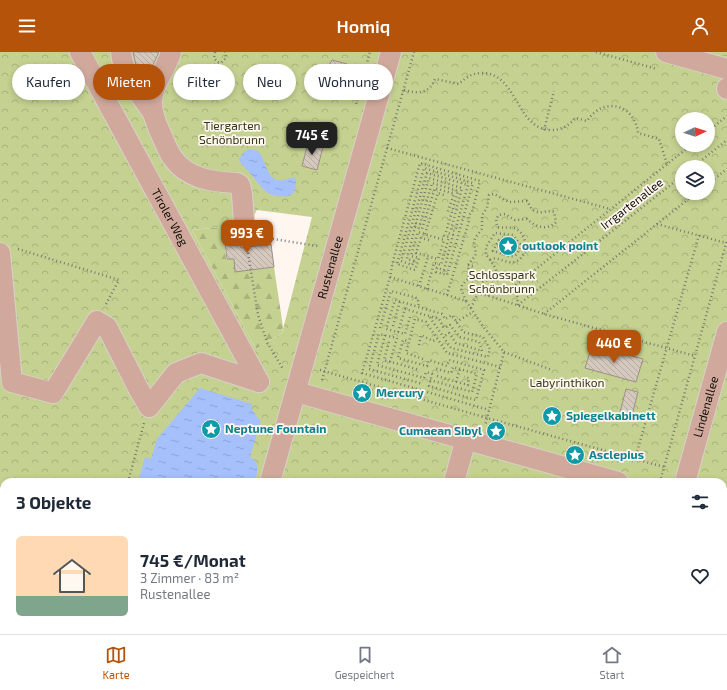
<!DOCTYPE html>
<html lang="de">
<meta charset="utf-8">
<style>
body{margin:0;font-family:"Exo 2",sans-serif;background:#f6f6f7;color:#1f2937;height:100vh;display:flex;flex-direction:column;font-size:15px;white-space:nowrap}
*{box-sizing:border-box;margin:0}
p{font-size:13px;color:#747a83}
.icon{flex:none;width:22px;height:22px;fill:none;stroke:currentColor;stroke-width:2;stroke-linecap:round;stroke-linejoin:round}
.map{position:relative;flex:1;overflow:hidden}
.panel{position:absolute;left:0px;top:426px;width:727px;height:156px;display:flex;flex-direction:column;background:#fff;border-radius:12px 12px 0 0;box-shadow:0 2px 6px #0003}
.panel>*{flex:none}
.top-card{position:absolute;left:12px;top:12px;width:400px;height:36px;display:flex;gap:8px}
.needle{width:26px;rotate:86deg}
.buttons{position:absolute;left:675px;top:60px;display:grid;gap:8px}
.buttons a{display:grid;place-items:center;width:40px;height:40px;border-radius:50%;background:#fff;box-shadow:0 2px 6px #0003;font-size:20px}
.price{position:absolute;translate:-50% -34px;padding:0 9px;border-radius:8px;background:#b45309;color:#fff;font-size:13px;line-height:26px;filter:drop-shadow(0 1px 2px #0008)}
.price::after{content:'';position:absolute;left:50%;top:24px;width:12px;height:9px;margin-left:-6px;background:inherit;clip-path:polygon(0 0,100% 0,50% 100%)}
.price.active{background:#222;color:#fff}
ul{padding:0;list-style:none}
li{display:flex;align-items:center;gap:12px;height:100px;padding:0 16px}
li+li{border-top:1px solid #e0e1e3}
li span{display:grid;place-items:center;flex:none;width:112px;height:80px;border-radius:6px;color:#555}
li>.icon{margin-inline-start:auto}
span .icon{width:48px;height:48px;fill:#fffc;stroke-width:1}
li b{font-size:17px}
h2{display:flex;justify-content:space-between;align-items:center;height:48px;padding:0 16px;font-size:17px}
.pill{padding:0 14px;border-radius:18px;background:#fff;box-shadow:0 2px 6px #0003;font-size:14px;line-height:36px}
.pill.active{background:#b45309;color:#fff}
header{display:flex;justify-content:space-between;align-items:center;height:52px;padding:0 16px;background:#b45309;color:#fff;font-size:18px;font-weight:600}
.tab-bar{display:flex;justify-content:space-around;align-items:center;height:56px;border-top:1px solid #e0e1e3;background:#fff;font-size:11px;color:#747a83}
.tab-bar a{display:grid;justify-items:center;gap:2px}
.tab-bar .active{color:#b45309}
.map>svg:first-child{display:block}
</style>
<header><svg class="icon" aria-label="menu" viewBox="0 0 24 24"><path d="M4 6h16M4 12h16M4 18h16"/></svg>Homiq<svg class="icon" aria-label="person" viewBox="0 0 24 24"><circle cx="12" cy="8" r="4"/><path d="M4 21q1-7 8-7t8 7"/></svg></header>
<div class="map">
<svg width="727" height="582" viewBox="0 0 727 582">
<defs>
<pattern id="forest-firs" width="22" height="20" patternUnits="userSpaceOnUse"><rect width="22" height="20" fill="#c5d190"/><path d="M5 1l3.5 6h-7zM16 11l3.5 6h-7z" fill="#a8b27b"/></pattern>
<pattern id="park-crowns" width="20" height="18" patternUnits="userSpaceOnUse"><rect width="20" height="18" fill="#c5d190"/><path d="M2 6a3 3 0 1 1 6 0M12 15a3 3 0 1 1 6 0" fill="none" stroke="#a8b27b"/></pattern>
<pattern id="water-ripples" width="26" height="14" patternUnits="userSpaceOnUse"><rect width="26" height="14" fill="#a5c0fa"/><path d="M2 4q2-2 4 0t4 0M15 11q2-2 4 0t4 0" fill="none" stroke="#8da4d5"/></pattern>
<pattern id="building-back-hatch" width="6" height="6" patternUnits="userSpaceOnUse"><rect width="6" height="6" fill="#d5c8bd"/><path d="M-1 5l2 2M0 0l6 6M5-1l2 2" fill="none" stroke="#b6aba1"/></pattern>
</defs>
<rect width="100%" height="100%" fill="#fef6ef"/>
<path fill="url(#forest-firs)" d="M 239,173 L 223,175 L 226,207 L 234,207 L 235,219 L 274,215 L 283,275 L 282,281 L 256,297 L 192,178 Z"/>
<path fill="url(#park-crowns)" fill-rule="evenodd" d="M 0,0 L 727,0 L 727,582 L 0,582 ZM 682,67 L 708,67 L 708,93 L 682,93 ZM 682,115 L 708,115 L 708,141 L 682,141 ZM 257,158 L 312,165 L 282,281 L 256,297 L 192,178 L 249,172 ZM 4,430 L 723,430 L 723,578 L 4,578 Z"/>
<g fill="url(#water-ripples)">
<path d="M 250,97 L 258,99 C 270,114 266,137 293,125 L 296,127 C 296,141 293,146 278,144 C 273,143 268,142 264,138 C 259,133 255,127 250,121 C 245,115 242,115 239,107 L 244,100 Z"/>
<path d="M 200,336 L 252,352 L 251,355 L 258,367 L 261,368 L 250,405 C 261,410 257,421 255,430 L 138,430 L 145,405 L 151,407 L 157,387 Z"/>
<path d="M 128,578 L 201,578 L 200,582 L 136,582 L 128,580 Z"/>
</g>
<g fill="url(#building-back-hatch)" stroke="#9d9086">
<path d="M 133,0 L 159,0 L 145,30 L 136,13 Z"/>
<path d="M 332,8 L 347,12 L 338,46 L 323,42 L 329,22 L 327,17 Z"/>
<path d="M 308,91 L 323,95 L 317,118 L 302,114 Z"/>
<path d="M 233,174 L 235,189 L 241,194 L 241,196 L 271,192 L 274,215 L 235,220 L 234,207 L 227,207 L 223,175 Z"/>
<path d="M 592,293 L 643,307 L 636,330 L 585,316 Z"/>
<path d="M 626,337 L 638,340 L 631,367 L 619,364 Z"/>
</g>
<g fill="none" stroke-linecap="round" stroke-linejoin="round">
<g stroke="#d8d1ca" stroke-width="22">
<g id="minor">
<path id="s1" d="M 80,0 L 259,330"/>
<path d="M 121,0 C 123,24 140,42 153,61"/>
<path d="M 171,0 C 167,15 156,27 153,42 C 150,54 155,69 160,80 C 164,88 167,98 172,105 C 187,127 213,130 237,131 L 240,133 L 242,142 L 245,183"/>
<path d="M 666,0 L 727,17"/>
<path d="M 727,36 L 727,37"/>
<path d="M 0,201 L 12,330 L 53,341 L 97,269 L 107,275 L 138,336 L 149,355 L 176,321 L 201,311 L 259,330"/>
<path d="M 296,340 L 618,430"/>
<path id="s2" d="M 270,430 L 391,0"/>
<path d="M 454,430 L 466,387"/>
<path id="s3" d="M 685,430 L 727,280"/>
<path d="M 723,459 L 727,461"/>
<path d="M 0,505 L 4,506"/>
<path d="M 9,578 L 9,582"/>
<path d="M 104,578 L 104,582"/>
<path d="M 596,578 L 610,582"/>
<path d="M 27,582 L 33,578"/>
<path d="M 228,582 L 229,578"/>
<path d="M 411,582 L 412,578"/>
<path d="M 642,582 L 643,578"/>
</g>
</g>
<g stroke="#7c7771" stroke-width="2.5" stroke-dasharray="1 3" stroke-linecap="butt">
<path d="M 215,0 L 214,6 L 217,10 L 221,11 L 226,6 L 225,0"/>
<path d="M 596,0 L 657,17"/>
<path d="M 404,38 C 418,42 429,42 435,27 L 459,32 C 466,25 472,21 483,21 C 517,22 516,75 549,78 C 561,79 569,73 576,66 L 587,69 C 603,44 635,52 638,81 L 659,87 L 667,112"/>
<path d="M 356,52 L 370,0"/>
<path d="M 544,78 L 554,39"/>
<path d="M 708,79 L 727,64"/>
<path d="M 387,96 L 610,157"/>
<path d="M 693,115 L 727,88"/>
<path d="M 708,132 L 727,117"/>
<path d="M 657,172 L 726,191"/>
<path d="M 425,182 L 438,141 L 444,143"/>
<path d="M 261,185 L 317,194"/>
<path d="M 429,188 L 421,186 L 416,201 L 438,207 L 444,188 L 418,180 L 411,204 L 419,206 L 415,218 L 397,212 L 424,116 L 473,131 L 447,223 L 436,220 L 437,216 L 444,218 L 453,183 L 446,180 L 458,139 L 432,131 L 420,172 L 416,171 L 429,126 L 462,136 L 451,178 L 455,179 L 468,133 L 427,121 L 401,209 L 412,213 L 414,209 L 407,207 L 415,175 L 422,177 L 435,136 L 454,142 L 447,162"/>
<path d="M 18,197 L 119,228 L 105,254"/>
<path d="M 248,201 L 258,263 L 267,290 L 283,317"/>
<path d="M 468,213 L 474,215"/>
<path d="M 390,225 L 466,249 L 482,273 L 504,300 L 485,374"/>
<path d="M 419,234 L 428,205"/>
<path d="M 427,237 L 434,211 L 441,213 L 449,185 L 441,183"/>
<path d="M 477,241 L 493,245 L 544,262 L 695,304"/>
<path d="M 447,243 L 469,169 L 469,163 L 472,160 L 480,129 L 420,111 L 393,209 L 390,225 L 362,321 L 489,358"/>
<path d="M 488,244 L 497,236"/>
<path d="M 466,249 L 461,237 L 462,233 L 468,227 L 469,223 L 468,213 L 474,205 L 476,202 L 474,191 L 475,186 L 482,177 L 482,163 L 487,156 L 489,143 L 494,142 L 509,150 L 527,149 C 529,152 530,155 532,157 C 539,164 547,157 554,160 L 556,170 C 548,179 535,175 527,167 L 515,168 L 505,162 L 499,163 L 496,167 L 497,175 C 503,176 508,175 514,176 C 523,179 526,189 526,198 C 514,223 500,201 490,208"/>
<path d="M 518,253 L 516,233 L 691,93"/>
<path d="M 518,253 L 682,124"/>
<path d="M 471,256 L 483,230 C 486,229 489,228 492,227 C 503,220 489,208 486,202 L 486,195 L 495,181 L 513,183 L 520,192 C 518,213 504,201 493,199 L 499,188 L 503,189"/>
<path d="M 544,262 L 696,141"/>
<path d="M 410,265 L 405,282 L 386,277 L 395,248 L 442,262 L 445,267 L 452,263 L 463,280 L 483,285 L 490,297 L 488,305 L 451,296 L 429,264"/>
<path d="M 456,270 L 473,260"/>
<path d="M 393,274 L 400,249"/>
<path d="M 380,276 L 391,239 L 417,246 L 419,251 L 418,254"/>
<path d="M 398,280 L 405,257 L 439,267 L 444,276 L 450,273 L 460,285 L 479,290 L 482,299 L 456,291 L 449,281 L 443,285"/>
<path d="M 385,283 L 377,313 L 424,326 L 426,320 L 432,322 L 429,334 L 476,348 L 484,318 L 449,308 L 447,314 L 429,308 L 427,314 L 398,306 L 403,288 L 409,289"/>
<path d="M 389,290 L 384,308 L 420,318"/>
<path d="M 419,293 L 421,283 L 433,289 L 437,287"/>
<path d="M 504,300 L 552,318"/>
<path d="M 423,307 L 406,301 L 415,267 L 426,270 L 447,301 L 500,315"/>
<path d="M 390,310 L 397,286 L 379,282 L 369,317 L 423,332"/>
<path d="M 320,318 L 487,366 L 664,415"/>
<path d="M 437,324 L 468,333 L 469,326 L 464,325"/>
<path d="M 322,328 L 414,0"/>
<path d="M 430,328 L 472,340 L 477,322 L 453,315 L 451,321 L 434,316"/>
<path d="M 456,330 L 460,317"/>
<path d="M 635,407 L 699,183"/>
<path d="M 128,430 L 144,371"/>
<path d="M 660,430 L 727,188"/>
</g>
<use href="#minor" stroke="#d0a99c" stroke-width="20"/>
</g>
<defs>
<g id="sight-disc" transform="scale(1)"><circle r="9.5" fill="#0f9aa8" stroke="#fef6ef"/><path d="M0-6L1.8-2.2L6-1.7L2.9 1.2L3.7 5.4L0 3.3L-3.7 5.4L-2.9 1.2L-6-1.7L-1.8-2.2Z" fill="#fff"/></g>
</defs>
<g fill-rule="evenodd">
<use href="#sight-disc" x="508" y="194"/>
<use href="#sight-disc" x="362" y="341"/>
<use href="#sight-disc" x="552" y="364"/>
<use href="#sight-disc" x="211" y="377"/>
<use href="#sight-disc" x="496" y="379"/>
<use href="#sight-disc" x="575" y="403"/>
</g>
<g text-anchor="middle" stroke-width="3.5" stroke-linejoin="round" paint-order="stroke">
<g font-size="12" fill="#333915" stroke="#fef6ef">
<text x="232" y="78">Tiergarten<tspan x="232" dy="14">Schönbrunn</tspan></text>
<text x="502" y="227">Schlosspark<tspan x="502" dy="14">Schönbrunn</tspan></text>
<text x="567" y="335">Labyrinthikon</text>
</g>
<g font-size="12" fill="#110d09" stroke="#fef6ef">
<text transform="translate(632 152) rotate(-38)" y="4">Irrgartenallee</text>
<text dy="4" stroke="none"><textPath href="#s1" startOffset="188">Tiroler Weg</textPath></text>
<text dy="4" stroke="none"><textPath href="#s2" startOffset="223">Rustenallee</textPath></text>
<text dy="4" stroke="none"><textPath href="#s3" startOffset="78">Lindenallee</textPath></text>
</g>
<g font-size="12" font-weight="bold" fill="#0d838f" stroke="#fef6ef" text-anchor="start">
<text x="522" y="198">outlook point</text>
<text x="376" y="345">Mercury</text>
<text x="566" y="368">Spiegelkabinett</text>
<text x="225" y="381">Neptune Fountain</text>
<text x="482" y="383" text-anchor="end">Cumaean Sibyl</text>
<text x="589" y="407">Asclepius</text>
</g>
</g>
</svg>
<div class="buttons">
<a><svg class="needle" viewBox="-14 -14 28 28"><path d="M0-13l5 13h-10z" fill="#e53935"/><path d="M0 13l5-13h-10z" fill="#747a83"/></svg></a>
<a><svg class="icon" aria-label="layers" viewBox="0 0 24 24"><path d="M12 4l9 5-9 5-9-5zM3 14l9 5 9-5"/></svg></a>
</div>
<b class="price active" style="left:312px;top:104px">745 €</b>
<b class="price" style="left:247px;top:202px">993 €</b>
<b class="price" style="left:614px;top:312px">440 €</b>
<div class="top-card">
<a class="pill">Kaufen</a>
<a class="pill active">Mieten</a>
<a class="pill">Filter</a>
<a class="pill">Neu</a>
<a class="pill">Wohnung</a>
</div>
<section class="panel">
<h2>3 Objekte<svg class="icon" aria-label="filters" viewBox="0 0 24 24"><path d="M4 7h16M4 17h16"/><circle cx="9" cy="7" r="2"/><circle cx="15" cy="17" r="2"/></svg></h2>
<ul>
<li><span style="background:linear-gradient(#ffd9b3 75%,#7fa58c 0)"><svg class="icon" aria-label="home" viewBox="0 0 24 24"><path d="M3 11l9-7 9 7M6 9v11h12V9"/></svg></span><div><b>745 €/Monat</b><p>3 Zimmer · 83 m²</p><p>Rustenallee</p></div><svg class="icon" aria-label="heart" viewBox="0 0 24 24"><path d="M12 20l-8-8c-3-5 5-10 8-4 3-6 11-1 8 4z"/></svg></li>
</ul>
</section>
</div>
<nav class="tab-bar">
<a class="active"><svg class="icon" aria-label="map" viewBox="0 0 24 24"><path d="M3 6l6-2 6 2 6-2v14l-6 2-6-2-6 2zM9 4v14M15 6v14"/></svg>Karte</a>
<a><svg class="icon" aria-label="saved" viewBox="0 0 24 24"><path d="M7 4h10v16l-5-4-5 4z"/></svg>Gespeichert</a>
<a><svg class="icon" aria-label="home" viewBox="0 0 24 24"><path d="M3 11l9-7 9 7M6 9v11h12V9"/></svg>Start</a>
</nav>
